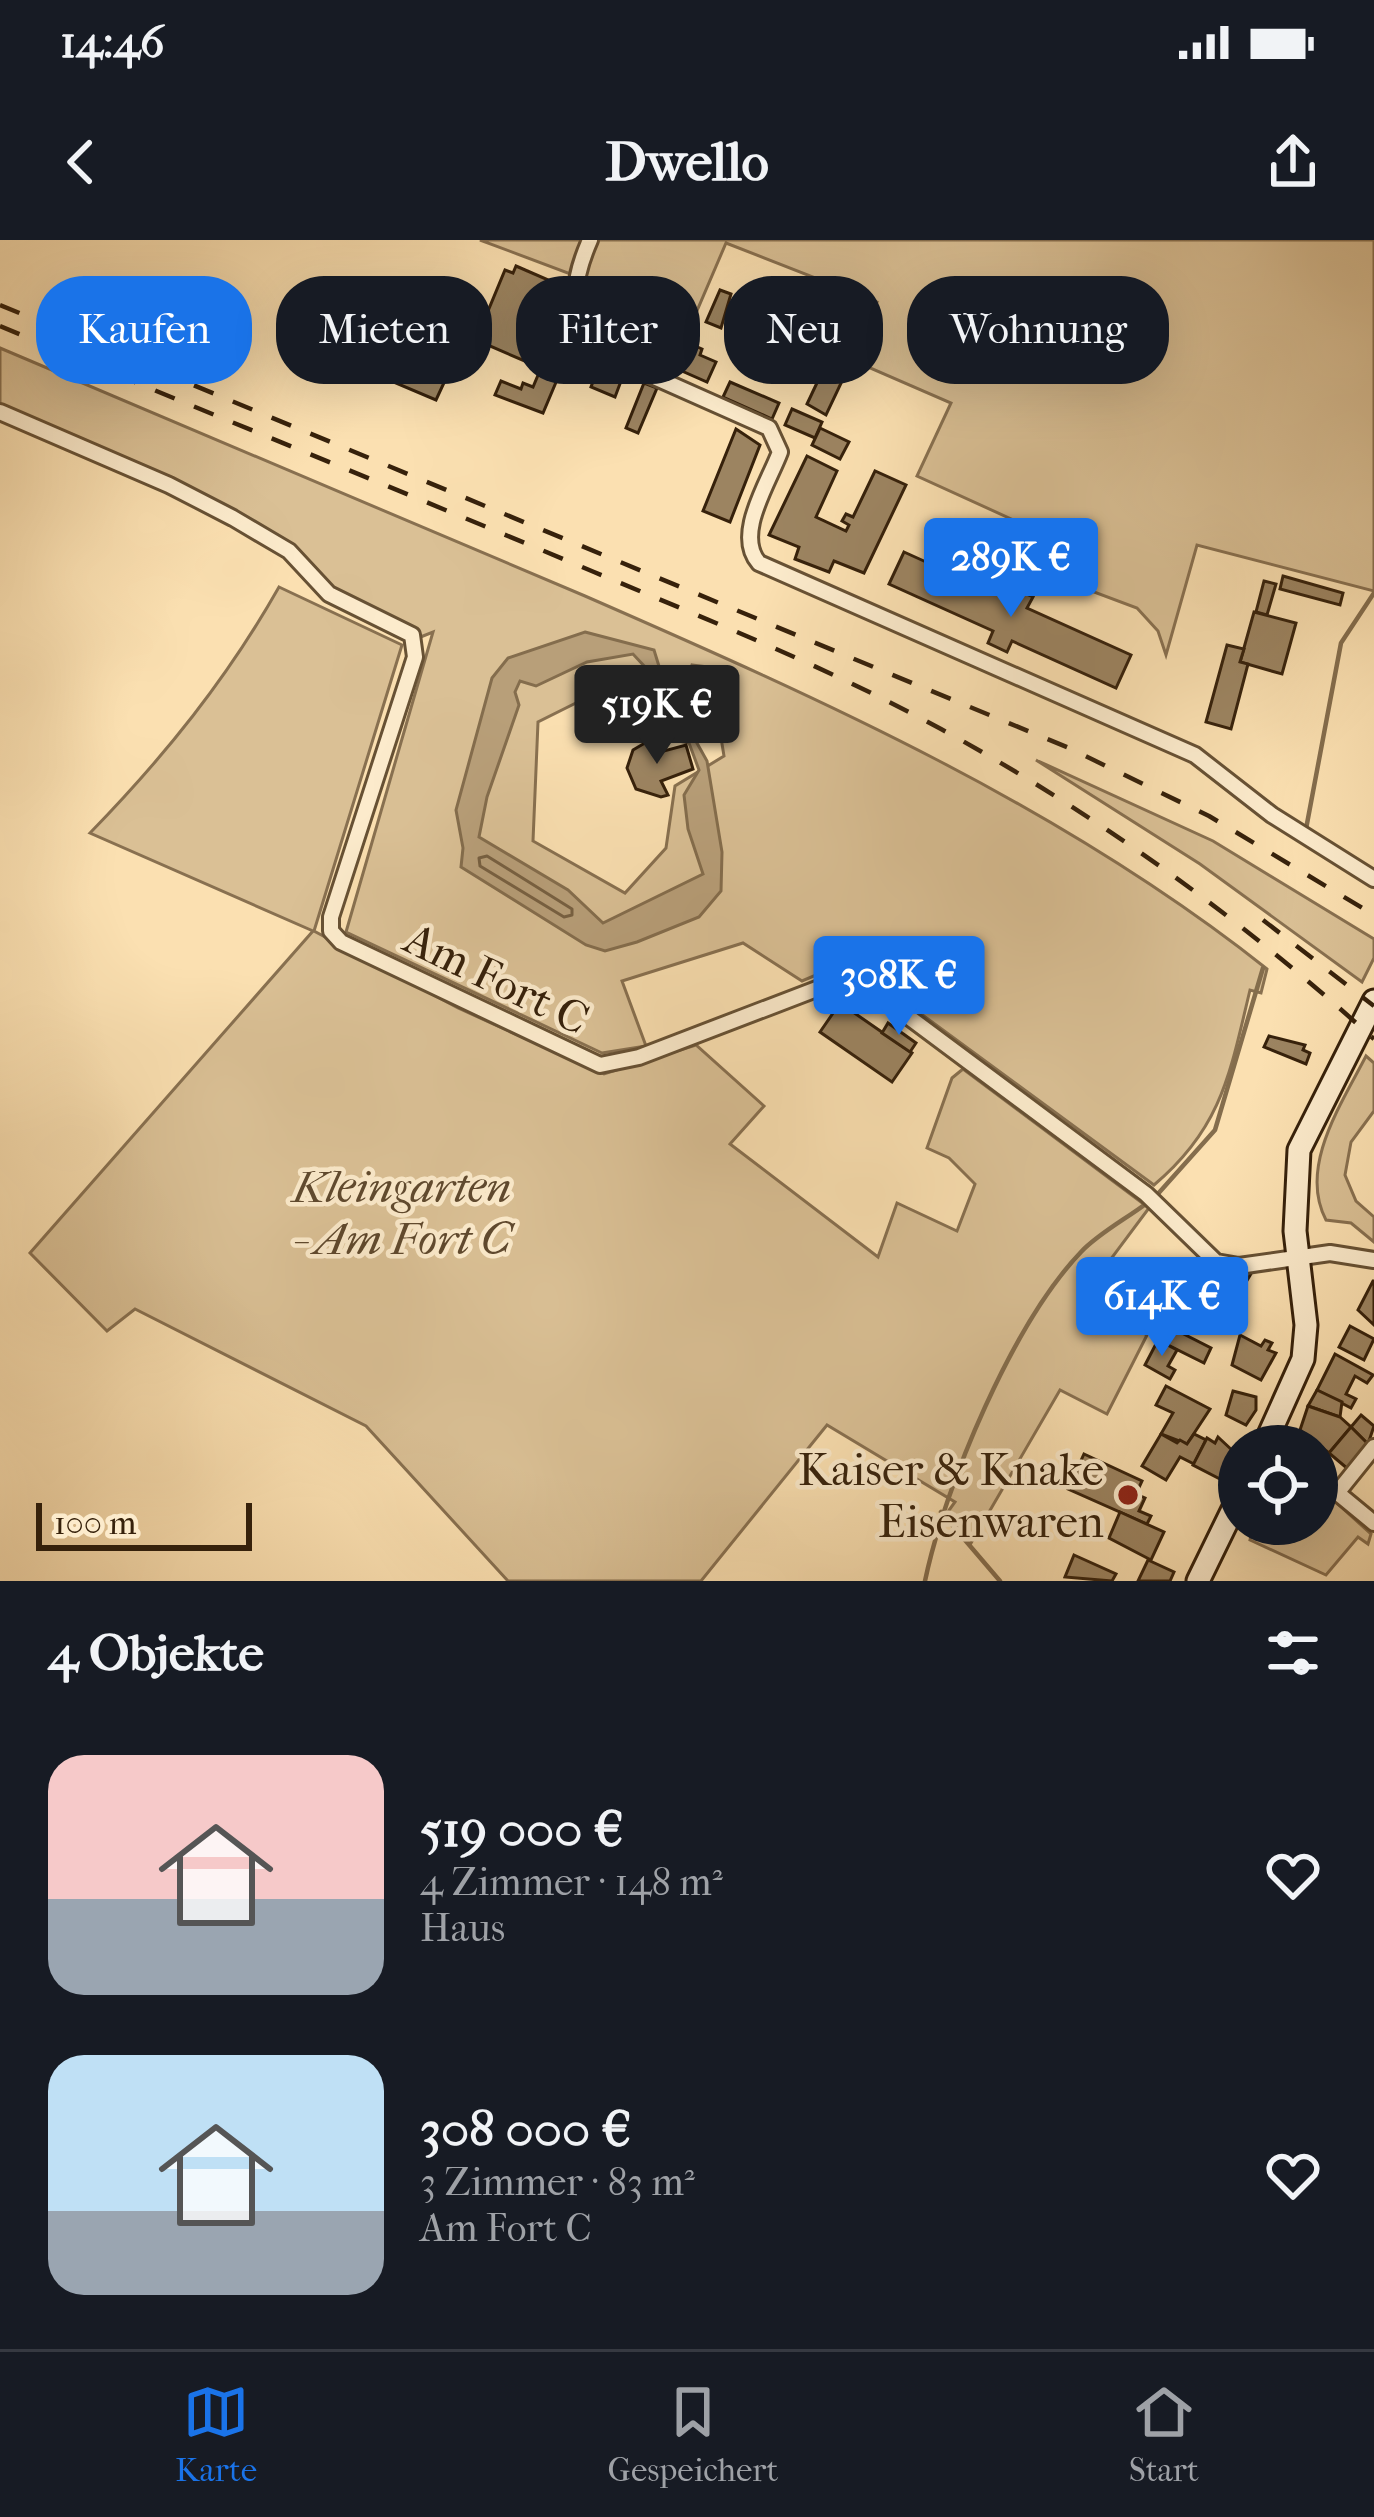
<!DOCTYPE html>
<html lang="de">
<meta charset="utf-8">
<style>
body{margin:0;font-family:"IM FELL French Canon",serif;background:#20242c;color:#f1f3f6;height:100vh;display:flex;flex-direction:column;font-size:45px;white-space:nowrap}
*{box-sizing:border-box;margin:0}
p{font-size:39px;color:#9ea1a6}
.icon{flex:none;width:66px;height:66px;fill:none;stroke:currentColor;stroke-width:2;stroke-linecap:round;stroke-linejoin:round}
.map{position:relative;height:1341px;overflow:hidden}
.side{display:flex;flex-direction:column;background:#171b24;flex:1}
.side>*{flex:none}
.guide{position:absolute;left:36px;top:36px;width:1302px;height:108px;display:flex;gap:24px}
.controls{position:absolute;left:1218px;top:1185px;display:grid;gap:24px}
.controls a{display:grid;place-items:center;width:120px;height:120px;border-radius:50%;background:#171b24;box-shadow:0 12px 48px #0002;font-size:60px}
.scale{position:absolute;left:36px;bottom:30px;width:216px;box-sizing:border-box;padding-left:12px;border:6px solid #36210b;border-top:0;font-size:33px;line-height:42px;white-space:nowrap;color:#36210b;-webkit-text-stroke:9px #fcebcc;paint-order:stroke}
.price{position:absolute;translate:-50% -102px;padding:0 27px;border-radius:12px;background:#1a73e8;color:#fff;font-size:39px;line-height:78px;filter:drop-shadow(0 3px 6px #0008)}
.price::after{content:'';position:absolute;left:50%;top:72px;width:36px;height:27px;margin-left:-18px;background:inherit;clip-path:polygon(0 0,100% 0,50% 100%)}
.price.active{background:#222;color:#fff}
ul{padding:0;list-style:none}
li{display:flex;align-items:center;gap:36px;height:300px;padding:0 48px}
li span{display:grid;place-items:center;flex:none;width:336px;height:240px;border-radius:36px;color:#555}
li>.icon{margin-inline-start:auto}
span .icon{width:144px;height:144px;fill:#fffc;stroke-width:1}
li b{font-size:51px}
h2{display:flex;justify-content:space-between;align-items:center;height:144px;padding:0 48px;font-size:51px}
.tag{padding:0 42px;border-radius:48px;background:#171b24;box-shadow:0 12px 48px #0002;font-size:42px;line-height:108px}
.tag.active{background:#1a73e8;color:#fff}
.status{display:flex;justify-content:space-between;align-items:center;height:84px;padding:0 60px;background:#171b24;direction:ltr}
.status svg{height:33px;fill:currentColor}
header{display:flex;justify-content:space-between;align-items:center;height:156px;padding:0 48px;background:#171b24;font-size:54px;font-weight:700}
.menu{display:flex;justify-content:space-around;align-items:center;height:168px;border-top:3px solid #363941;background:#171b24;font-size:33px;color:#9ea1a6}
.menu a{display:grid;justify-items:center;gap:6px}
.menu .active{color:#1a73e8}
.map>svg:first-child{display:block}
</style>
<div class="status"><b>14:46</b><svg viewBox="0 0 49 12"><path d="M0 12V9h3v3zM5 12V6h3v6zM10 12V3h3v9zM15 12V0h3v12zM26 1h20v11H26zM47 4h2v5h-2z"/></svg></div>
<header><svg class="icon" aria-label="back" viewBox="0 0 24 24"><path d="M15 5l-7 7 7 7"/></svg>Dwello<svg class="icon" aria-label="share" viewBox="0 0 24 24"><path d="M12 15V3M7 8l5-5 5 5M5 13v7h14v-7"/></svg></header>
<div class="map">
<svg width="1374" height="1341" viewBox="0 0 1374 1341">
<rect width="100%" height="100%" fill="#fbe0b1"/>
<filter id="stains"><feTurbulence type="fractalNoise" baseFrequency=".00167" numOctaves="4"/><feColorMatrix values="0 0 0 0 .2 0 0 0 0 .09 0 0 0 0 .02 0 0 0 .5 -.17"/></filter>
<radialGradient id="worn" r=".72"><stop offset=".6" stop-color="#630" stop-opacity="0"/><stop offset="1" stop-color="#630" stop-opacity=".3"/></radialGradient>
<g fill="#dac095" stroke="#887050" stroke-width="3" fill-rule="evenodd">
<path d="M 480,0 L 1374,0 L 1374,351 L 1197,305 L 1166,415 L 1158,391 L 1137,368 L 1038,331 L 1015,298 L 1020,283 L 917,236 L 951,163 L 854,121 L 877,62 L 726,3 L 693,80 Z"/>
<path d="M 0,108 C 195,190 390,272 585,356 C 823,460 1063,567 1267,729 L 1261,753 L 1250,750 C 1230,833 1222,888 1154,945 L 849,721 L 802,741 L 743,703 L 622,741 L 646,806 L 602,813 L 346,692 L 433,392 L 418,398 L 412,387 L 329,351 L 289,306 L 0,169 ZM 692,425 L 715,428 L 722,443 L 715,461 L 724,516 L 675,546 L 666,608 L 625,653 L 533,601 L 538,482 L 632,435 L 664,465 L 680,456 Z"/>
<path d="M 279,347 L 402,405 L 314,691 L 458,768 L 604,834 L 696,805 L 764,866 L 730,904 L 878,1017 L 897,963 L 957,991 L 975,944 L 949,918 L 927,908 L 952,838 L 963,829 L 1149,968 L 1081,1059 L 1147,1095 L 1107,1174 L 1060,1150 L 971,1303 L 947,1273 L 955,1262 L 827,1185 L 701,1341 L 508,1341 L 366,1186 L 135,1069 L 107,1091 L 30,1013 L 313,691 L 90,593 C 164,517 227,439 279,347 Z"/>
<path d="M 1036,520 L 1213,601 L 1374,699 L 1374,718 L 1362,742 L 1200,624 Z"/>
<path d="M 1366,816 L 1374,823 L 1374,871 L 1351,902 L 1345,935 L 1356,961 L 1374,977 L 1374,1002 L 1351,983 L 1326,980 C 1298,927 1342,863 1366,816 Z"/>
<path d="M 1317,1245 L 1371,1294 L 1368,1304 L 1358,1297 L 1326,1335 L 1250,1300 L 1254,1284 L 1317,1284 Z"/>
</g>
<path fill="#b89f79" stroke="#846d4d" stroke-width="3" d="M 585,392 L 654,410 L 662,436 L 662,474 L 653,476 L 646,428 L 633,414 L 587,422 L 536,446 L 520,441 L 515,452 L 519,465 L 487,557 L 479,597 L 568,650 L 603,683 L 703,634 L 688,589 L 684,555 L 699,530 L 689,503 L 678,501 L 675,492 L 680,490 L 693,496 L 707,521 L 722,612 L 721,651 L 699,677 L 637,702 L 605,711 L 586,705 L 461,627 L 463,608 L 456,570 L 492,438 L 508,418 Z"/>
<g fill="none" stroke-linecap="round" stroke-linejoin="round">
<path stroke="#776042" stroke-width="3" d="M 487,616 L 572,669 L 572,675 L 564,677 L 480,626 L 479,618 Z"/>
<g stroke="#846d4d" stroke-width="4.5">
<path d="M 1306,589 L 1341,403 L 1374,353"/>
<path d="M 1156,956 L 1215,890 L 1263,728"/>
<path d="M 941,1272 L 1000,1341"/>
<path d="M 925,1341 C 945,1245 1013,1083 1081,1012 C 1099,993 1126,979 1147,963"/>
</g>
</g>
<g fill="#9c8461" stroke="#36210b" stroke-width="3">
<path d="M 516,26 L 553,42 L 536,81 L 557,90 L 541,128 L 476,100 L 505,30 L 513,33 Z"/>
<path d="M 720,50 L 731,54 L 721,88 L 706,82 Z"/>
<path d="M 392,76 L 461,106 L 436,160 L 391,141 L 395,131 L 422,142 L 432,118 L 396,103 L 392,111 L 380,106 Z"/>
<path d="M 763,87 L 779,94 L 762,125 L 749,120 Z"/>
<path d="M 557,90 L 575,97 L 543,173 L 495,155 L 501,141 L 521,149 L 523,143 L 533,147 Z"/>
<path d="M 369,95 L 377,98 L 358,141 L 346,136 L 360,102 L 365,104 Z"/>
<path d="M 693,105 L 702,109 L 700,115 L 716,122 L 707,142 L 682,131 Z"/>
<path d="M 832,111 L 852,120 L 826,175 L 807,164 Z"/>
<path d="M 597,131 L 621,141 L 615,157 L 591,147 Z"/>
<path d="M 730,142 L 779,163 L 772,179 L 723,157 Z"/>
<path d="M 644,143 L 657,148 L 638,193 L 626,188 Z"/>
<path d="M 792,169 L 822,182 L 815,198 L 785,185 Z"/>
<path d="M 820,188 L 849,202 L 840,219 L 812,205 Z"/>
<path d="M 736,189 L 760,205 L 730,282 L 703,271 Z"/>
<path d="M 807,216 L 837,231 L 816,277 L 846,291 L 849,285 L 842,281 L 846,274 L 853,277 L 875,231 L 906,245 L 864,333 L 834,321 L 829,332 L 795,319 L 799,307 L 769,295 Z"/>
<path d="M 992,299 L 1020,311 L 1011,330 L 984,318 Z"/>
<path d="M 904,312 L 1008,359 L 1013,348 L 1033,357 L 1027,368 L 1131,415 L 1116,448 L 1012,401 L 1007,412 L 988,403 L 993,391 L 889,344 Z"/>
<path d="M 1283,336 L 1343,353 L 1340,365 L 1280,349 Z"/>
<path d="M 1264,341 L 1276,344 L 1267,375 L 1256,372 Z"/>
<path d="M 1254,372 L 1296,383 L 1282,434 L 1240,422 Z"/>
<path d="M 1227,405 L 1244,409 L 1240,422 L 1248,424 L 1231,489 L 1206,482 Z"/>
<circle cx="696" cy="444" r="11"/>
<path d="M 650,500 L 653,514 L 686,505 L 693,529 L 661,541 L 668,555 L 661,557 L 636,549 L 627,528 L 633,510 Z"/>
<path d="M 840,763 L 912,813 L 892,842 L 820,792 Z"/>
<path d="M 888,783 L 916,803 L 910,812 L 882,793 Z"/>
<path d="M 1269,796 L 1305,805 L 1303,810 L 1310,813 L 1306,824 L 1264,807 Z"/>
<path d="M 1252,1032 L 1232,1066 L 1208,1053 L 1219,1035 Z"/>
<path d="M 1373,1041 L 1374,1041 L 1374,1085 L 1358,1070 Z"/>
<path d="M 1208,1053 L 1236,1069 L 1229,1081 L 1201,1069 Z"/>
<path d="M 1166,1085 L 1211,1108 L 1204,1123 L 1158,1100 Z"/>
<path d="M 1350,1086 L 1374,1099 L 1364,1120 L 1339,1107 Z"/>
<path d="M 1240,1095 L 1261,1106 L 1265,1100 L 1272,1103 L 1268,1110 L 1276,1113 L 1261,1140 L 1232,1125 Z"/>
<path d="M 1158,1100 L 1177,1110 L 1168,1126 L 1175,1130 L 1170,1139 L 1145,1125 Z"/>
<path d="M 1335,1114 L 1373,1135 L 1367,1143 L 1355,1136 L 1346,1154 L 1356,1159 L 1351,1168 L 1317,1150 Z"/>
<path d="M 1166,1146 L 1210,1169 L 1187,1204 L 1161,1194 L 1173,1173 L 1156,1165 Z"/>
<path d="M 1317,1150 L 1342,1162 L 1340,1177 L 1308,1166 Z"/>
<path d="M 1233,1151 L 1256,1157 L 1256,1170 L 1246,1185 L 1226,1175 Z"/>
<path d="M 1308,1166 L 1340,1177 L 1351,1187 L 1329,1213 L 1300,1190 Z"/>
<path d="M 1361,1175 L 1374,1186 L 1368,1204 L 1351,1187 Z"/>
<path d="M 1351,1187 L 1368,1204 L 1348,1229 L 1329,1213 Z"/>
<path d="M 1161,1194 L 1177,1203 L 1180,1200 L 1187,1204 L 1194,1194 L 1206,1200 L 1194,1224 L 1180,1217 L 1166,1240 L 1142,1226 Z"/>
<path d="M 1218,1197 L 1234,1212 L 1220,1239 L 1193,1225 L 1207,1198 L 1215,1203 Z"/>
<path d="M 1084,1214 L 1142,1241 L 1136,1254 L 1145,1258 L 1139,1271 L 1151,1276 L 1147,1284 L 1068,1249 Z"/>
<path d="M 1120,1272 L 1164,1292 L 1151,1320 L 1109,1298 Z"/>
<path d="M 1074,1315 L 1116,1334 L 1112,1341 L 1065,1337 Z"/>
<path d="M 1148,1320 L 1174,1332 L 1170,1341 L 1138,1341 Z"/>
</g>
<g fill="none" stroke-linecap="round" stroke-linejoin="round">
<g stroke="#675134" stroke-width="20">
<g id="street">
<path d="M 590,0 C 569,48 569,76 607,116 L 769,188 L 780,212 C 768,244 734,295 759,323 L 1195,515 L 1272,575 L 1374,639"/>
<path d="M 0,172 L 169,245 L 233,278 L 289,311 L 329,354 L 412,395 L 415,417 L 331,677 L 331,691 L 341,702 L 600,825 L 639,817 L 840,740 L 859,740 L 1146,954 L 1216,1022 L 1239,1026 L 1330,1013 L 1374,1020"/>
<path d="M 1317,1236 L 1374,1283"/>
<path d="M 1337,1253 L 1374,1207"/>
</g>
</g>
<g stroke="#36210b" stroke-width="27">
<g id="secondary">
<path d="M 1264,1206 L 1303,1119 L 1306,1085 L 1295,991 L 1299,910 L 1374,761"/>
<path d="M 1198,1341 L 1239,1257"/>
</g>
</g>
<use href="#street" stroke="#fcebcc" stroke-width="14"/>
<use href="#secondary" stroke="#fcebcc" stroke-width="21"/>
<g stroke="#36210b" stroke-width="4.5" stroke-dasharray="21 21" stroke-linecap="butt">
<path d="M 0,65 L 1069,508 L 1209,576 L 1374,675"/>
<path d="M 0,86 C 198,169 397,249 594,332 C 711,381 829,428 941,489 C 1098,575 1242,679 1374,799"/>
<path d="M 1263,680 L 1374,766"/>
</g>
</g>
<circle fill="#8f2418" stroke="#fcebcc" stroke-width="4.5" cx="1128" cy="1255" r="12"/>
<g text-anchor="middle" stroke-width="9" stroke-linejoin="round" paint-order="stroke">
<g font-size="45" fill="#36210b" stroke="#fcebcc">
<text transform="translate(497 738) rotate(26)" y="16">Am Fort C</text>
</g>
<g font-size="45" font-style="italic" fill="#5f492e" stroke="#fcebcc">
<text x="402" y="962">Kleingarten<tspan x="402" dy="52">- Am Fort C</tspan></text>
</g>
<g font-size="45" fill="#36210b" stroke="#fcebcc" text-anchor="end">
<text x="1104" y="1245">Kaiser &amp; Knake<tspan x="1104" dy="52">Eisenwaren</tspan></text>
</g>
</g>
<rect width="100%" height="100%" filter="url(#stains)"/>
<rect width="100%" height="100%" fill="url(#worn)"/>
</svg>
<div class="controls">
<a><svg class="icon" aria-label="locate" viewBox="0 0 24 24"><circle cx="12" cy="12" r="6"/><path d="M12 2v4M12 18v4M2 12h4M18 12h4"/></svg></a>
</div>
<div class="scale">100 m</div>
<b class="price" style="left:1011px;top:380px">289K €</b>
<b class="price active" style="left:657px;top:527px">519K €</b>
<b class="price" style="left:899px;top:798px">308K €</b>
<b class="price" style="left:1162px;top:1119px">614K €</b>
<div class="guide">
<a class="tag active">Kaufen</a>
<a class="tag">Mieten</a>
<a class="tag">Filter</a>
<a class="tag">Neu</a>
<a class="tag">Wohnung</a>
</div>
</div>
<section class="side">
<h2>4 Objekte<svg class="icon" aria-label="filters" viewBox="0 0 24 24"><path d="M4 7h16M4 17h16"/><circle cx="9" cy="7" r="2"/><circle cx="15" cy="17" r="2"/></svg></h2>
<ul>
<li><span style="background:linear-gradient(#f6c9c9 60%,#9aa5b1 0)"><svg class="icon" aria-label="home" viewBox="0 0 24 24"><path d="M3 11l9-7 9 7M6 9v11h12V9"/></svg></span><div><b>519 000 €</b><p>4 Zimmer · 148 m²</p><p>Haus</p></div><svg class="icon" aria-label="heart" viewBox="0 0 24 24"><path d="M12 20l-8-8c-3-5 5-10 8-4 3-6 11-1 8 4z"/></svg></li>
<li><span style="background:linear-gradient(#bfe0f5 65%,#9aa5b1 0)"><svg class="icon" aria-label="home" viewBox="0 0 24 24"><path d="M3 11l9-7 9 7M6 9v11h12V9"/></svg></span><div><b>308 000 €</b><p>3 Zimmer · 83 m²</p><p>Am Fort C</p></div><svg class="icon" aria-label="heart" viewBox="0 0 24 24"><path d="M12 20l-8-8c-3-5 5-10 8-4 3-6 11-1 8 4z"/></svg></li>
</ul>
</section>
<nav class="menu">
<a class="active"><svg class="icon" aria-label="map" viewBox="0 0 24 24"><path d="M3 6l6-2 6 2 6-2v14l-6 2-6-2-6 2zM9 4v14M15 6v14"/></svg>Karte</a>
<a><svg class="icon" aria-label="saved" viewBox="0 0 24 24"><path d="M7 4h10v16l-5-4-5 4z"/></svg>Gespeichert</a>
<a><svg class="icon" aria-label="home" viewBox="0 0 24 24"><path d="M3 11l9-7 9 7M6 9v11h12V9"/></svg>Start</a>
</nav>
